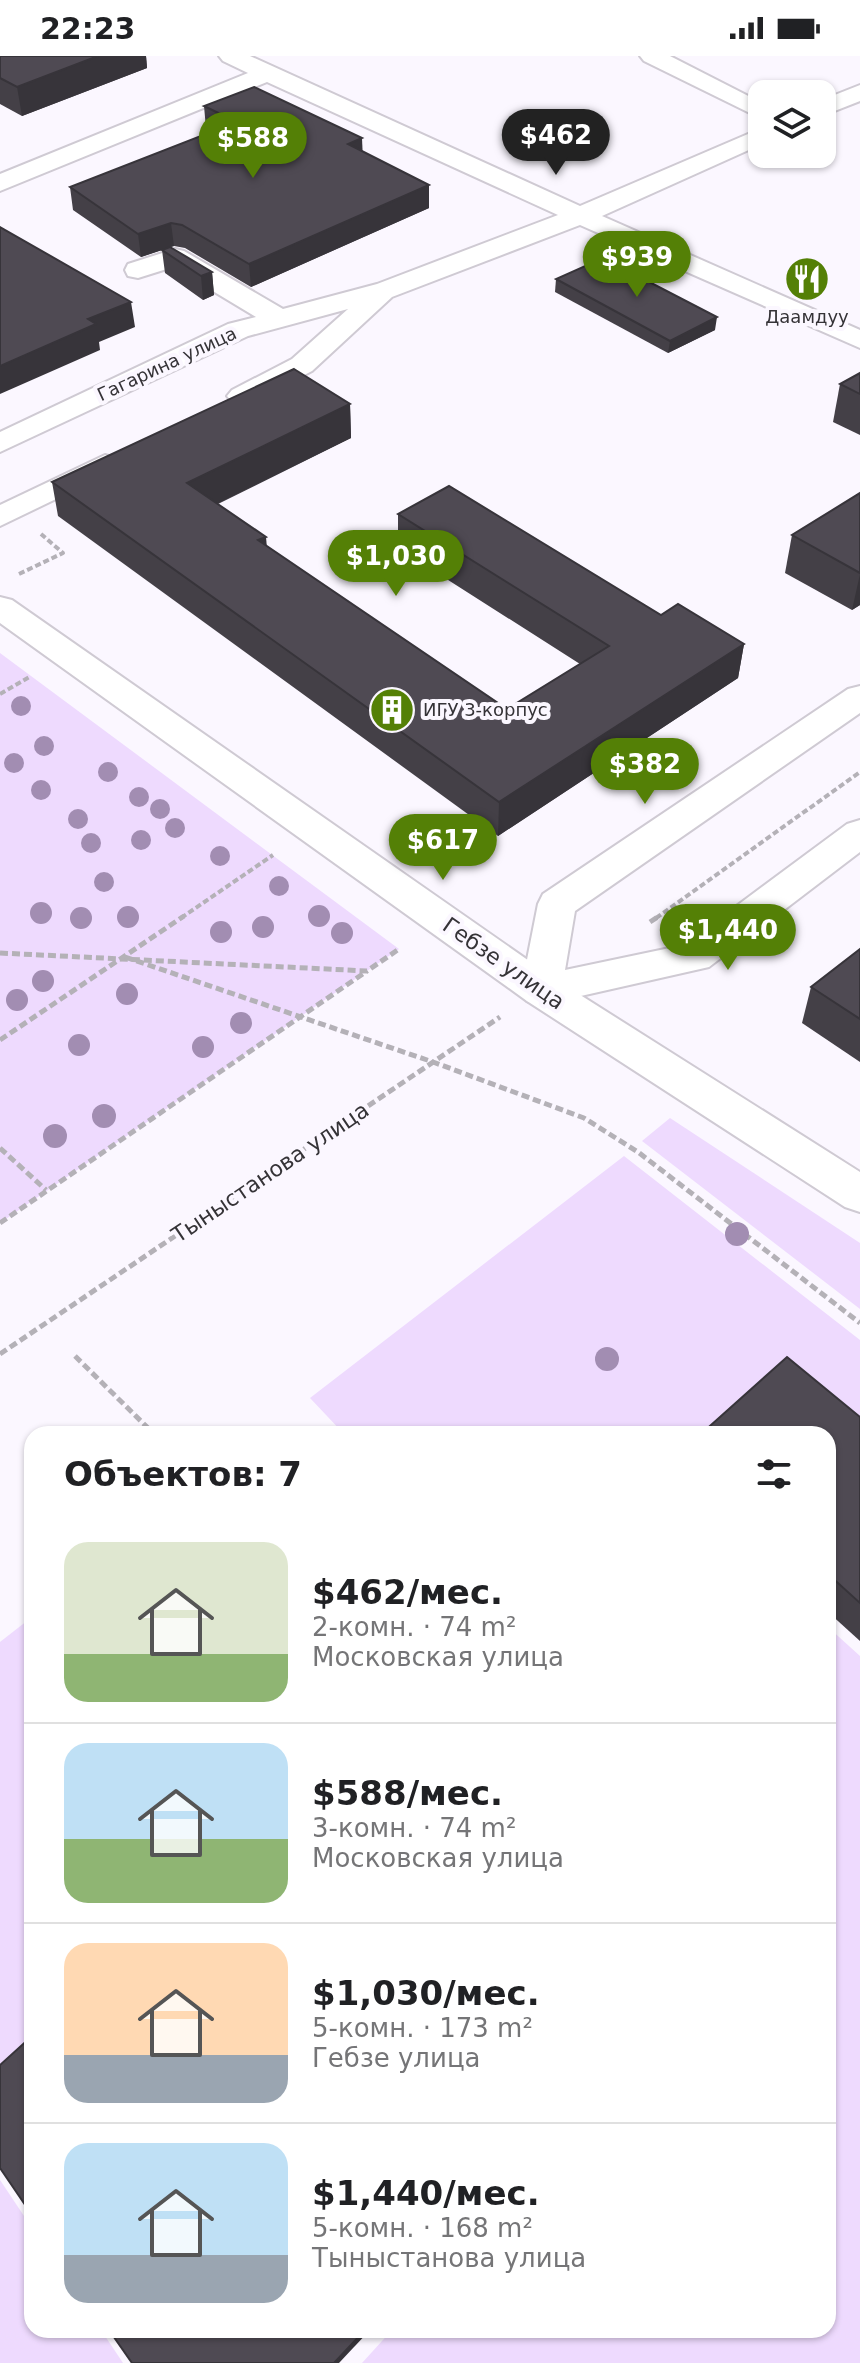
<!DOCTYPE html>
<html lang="ru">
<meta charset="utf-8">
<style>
body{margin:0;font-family:"DejaVu Sans",sans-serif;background:#f2f2f2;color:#202124;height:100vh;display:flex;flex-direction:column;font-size:30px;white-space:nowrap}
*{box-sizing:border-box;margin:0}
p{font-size:26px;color:#757577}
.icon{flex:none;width:44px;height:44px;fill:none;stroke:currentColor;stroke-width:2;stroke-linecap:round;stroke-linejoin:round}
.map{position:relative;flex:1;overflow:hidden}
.details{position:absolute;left:24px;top:1370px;width:812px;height:912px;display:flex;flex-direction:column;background:#fff;border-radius:24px;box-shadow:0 2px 6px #0004}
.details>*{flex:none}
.tools{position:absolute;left:748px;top:24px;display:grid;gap:16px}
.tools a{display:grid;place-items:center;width:88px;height:88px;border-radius:16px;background:#fff;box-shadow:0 2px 6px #0004;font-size:40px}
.price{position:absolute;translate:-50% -68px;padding:0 18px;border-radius:28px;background:#548006;color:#fff;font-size:26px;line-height:52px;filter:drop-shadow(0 2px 4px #0008)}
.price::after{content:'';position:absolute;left:50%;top:48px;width:24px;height:18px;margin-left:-12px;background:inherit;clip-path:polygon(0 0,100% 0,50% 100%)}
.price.selected{background:#222;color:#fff}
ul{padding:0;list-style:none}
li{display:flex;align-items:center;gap:24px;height:200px;padding:0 40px}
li+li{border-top:2px solid #e0e0e0}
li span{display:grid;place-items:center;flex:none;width:224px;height:160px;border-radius:24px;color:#555}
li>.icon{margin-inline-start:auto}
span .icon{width:96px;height:96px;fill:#fffc;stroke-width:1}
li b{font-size:34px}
h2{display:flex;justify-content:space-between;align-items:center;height:96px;padding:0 40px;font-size:34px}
.status{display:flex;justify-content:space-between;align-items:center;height:56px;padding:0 40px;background:#fff;direction:ltr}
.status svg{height:22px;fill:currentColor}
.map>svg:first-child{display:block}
</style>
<div class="status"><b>22:23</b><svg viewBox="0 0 49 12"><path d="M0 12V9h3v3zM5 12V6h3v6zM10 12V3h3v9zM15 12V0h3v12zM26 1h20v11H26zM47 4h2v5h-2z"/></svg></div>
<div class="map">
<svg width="860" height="2307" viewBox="0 0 860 2307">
<rect width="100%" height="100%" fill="#fbf7ff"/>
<g fill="#eedafe">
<path d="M 0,597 L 399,893 L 0,1167 Z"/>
<path d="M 670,1062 L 860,1187 L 860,1253 L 642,1085 Z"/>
<path d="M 624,1100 L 860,1284 L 860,1390 L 771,1316 L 701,1378 L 344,1378 L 310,1342 Z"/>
<path d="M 32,1561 L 32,1987 L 0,2016 L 0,1586 Z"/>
<path d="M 828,1571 L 860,1600 L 860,2307 L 362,2307 L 392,2274 L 828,2274 Z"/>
<path d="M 0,2124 L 32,2172 L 32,2274 L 101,2274 L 123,2307 L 0,2307 Z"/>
</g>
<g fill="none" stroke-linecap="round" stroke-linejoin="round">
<g stroke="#cfcad3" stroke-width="4">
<g id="minor">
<path d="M 219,0 L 250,0 L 580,150 L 762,72 L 762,88 L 602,160 L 860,274 L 860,292 L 580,169 L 392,241 L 312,315 L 252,346 L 242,349 L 232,346 L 227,340 L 232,334 L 292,303 L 348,253 L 248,280 L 0,396 L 0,376 L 228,268 L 256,261 L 173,211 L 138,222 L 128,220 L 125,214 L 128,208 L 175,193 L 184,195 L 283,253 L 377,228 L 558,159 L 267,26 L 0,135 L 0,118 L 248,17 L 223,5 Z"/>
<path d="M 640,0 L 670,0 L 762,47 L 762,63 L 644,5 Z"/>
<path d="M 860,29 L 860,45 L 822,60 L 822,44 Z"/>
<path d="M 105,399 L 116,402 L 120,408 L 116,414 L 0,470 L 0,449 Z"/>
<path d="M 860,630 L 860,657 L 575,855 L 565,914 L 684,889 L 847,768 L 860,764 L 860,796 L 709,911 L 541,949 L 527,945 L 521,934 L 538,848 L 543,838 L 848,633 Z"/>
</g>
</g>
<g stroke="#cfcad3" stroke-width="4">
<path id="major" d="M 0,541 L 12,544 L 555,923 L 860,1116 L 860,1156 L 845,1151 L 527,945 L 0,567 Z"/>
</g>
<g stroke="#b4b1b7" stroke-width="4" stroke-dasharray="6 3" stroke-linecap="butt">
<path d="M 19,518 L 63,497 L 41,478"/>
<path d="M 0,638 L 31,620"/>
<path d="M 181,862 L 273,799"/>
<path d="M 656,862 L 860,716"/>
</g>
<g stroke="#b4b1b7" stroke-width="5" stroke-dasharray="8 4" stroke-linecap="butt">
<path d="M 650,866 L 659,860"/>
<path d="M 0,897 L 367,915 L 399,893"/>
<path d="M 125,901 L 433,1006 L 584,1062 L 638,1096 L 860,1267"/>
<path d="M 0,984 L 184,860"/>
<path d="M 0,1092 L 46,1134"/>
<path d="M 0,1167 L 367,915"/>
<path d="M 0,1298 L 500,961"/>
<path d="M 75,1300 L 154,1378"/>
</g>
<use href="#minor" fill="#fff" fill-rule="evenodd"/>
<use href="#major" fill="#fff" fill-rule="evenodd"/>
</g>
<g fill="#a28db2">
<circle cx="21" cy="650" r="10"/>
<circle cx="44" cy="690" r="10"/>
<circle cx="14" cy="707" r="10"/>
<circle cx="108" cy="716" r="10"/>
<circle cx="41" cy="734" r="10"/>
<circle cx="139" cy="741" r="10"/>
<circle cx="160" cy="753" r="10"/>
<circle cx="78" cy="763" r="10"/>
<circle cx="175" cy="772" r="10"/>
<circle cx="141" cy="784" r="10"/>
<circle cx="91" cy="787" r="10"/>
<circle cx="220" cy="800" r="10"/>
<circle cx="104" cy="826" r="10"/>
<circle cx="279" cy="830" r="10"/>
<circle cx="41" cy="857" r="11"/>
<circle cx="319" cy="860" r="11"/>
<circle cx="128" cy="861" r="11"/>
<circle cx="81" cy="862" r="11"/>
<circle cx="263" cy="871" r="11"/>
<circle cx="221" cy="876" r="11"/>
<circle cx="342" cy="877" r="11"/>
<circle cx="43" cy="925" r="11"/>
<circle cx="127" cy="938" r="11"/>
<circle cx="17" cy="944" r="11"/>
<circle cx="241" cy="967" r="11"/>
<circle cx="79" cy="989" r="11"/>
<circle cx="203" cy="991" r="11"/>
<circle cx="104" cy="1060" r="12"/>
<circle cx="55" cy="1080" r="12"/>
<circle cx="737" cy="1178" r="12"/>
<circle cx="607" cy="1303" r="12"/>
</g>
<g fill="#444047">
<path d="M 0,0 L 146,0 L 147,12 L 22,60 L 0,48 Z"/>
<path d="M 204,50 L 362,96 L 429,129 L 429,152 L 251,231 L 185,192 L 174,190 L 170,191 L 212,216 L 214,239 L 203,244 L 165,217 L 162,194 L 141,201 L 73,154 L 70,131 L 213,76 L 206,72 Z"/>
<path d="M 556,223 L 715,274 L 668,297 L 555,236 Z"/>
<path d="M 860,317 L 860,379 L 833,366 L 840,328 Z"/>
<path d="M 350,348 L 351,382 L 218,448 L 266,490 L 507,653 L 580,608 L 398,492 L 398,458 L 661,559 L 744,588 L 738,622 L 498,780 L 58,460 L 52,426 Z"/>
<path d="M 860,437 L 860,549 L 852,554 L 785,517 L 792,479 Z"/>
<path d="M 860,893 L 860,1006 L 802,967 L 811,931 Z"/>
<path d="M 860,1361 L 860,1585 L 828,1556 L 828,1378 Z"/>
</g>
<g fill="#37343a">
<path d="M 98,0 L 146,0 L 147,12 L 22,60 L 17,31 Z"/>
<path d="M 362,82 L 363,105 L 348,88 Z"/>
<path d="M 429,129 L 429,152 L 251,231 L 249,208 Z"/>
<path d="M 171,167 L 174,190 L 141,201 L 138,178 Z"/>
<path d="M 212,216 L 214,239 L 203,244 L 201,220 Z"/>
<path d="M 131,246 L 135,271 L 99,286 L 100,294 L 0,338 L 0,310 L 88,263 Z"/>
<path d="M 717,261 L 715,274 L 668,297 L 670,285 Z"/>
<path d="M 350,348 L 351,382 L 192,460 L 187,427 Z"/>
<path d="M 266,481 L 269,515 L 258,484 Z"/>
<path d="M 860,518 L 860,549 L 852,554 Z"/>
<path d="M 744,588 L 738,622 L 498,780 L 499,746 Z"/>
<path d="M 365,2274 L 370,2274 L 339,2307 L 334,2307 Z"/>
</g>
<g fill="#4f4a53" stroke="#37343a" stroke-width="2">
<path d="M 0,0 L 98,0 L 17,31 L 0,22 Z"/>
<path d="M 254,31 L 362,82 L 348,88 L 429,129 L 249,208 L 182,169 L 171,167 L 138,178 L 70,131 L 237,66 L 204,50 Z"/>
<path d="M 0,171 L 131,246 L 88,263 L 96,268 L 0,310 Z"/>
<path d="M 170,191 L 212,216 L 201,220 L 162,194 Z"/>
<path d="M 603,202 L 717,261 L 670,285 L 556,223 Z"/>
<path d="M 294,313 L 350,348 L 187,427 L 266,481 L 258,484 L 507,653 L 609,590 L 398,458 L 449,430 L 661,559 L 678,548 L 744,588 L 499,746 L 52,426 Z"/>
<path d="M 860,317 L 860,338 L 840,328 Z"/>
<path d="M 860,437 L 860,517 L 792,479 Z"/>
<path d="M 860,893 L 860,963 L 811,931 Z"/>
<path d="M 787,1301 L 860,1361 L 860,1547 L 828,1518 L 828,1378 L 701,1378 Z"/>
<path d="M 32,1980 L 32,2159 L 0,2112 L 0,2009 Z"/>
<path d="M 109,2274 L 365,2274 L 334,2307 L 132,2307 Z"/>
</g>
<defs>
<g id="restaurant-disc" transform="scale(2.3)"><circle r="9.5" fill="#548006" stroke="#fbf7ff"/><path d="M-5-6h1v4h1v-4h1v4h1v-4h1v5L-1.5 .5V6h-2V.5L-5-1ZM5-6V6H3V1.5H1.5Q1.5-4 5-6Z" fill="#fff"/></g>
<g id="building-disc" transform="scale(2.3)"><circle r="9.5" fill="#548006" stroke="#fbf7ff"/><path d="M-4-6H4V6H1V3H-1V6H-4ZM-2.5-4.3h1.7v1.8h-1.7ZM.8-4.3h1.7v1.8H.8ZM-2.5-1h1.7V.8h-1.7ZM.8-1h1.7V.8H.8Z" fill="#fff"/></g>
</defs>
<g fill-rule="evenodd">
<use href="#restaurant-disc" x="807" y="223"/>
<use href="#building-disc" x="392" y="654"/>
</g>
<g text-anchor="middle" stroke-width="8" stroke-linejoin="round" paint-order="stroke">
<g font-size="18" fill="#353337" stroke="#fbf7ff">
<text x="807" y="267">Даамдуу</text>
<text x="423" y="660" text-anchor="start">ИГУ 3-корпус</text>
</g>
<g font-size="18" fill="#353337" stroke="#fbf7ff">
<text transform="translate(167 308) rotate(-25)" y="6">Гагарина улица</text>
</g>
<g font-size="22" fill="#353337" stroke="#fbf7ff">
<text transform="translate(504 907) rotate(35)" y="8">Гебзе улица</text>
<text transform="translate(270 1116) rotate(-34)" y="8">Тыныстанова улица</text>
</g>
</g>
</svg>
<div class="tools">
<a><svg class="icon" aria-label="layers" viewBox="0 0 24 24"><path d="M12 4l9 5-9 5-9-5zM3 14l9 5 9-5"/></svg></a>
</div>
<b class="price selected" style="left:556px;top:121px">$462</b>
<b class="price" style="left:253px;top:124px">$588</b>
<b class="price" style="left:637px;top:243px">$939</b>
<b class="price" style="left:396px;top:542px">$1,030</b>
<b class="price" style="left:645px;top:750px">$382</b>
<b class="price" style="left:443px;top:826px">$617</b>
<b class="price" style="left:728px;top:916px">$1,440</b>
<section class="details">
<h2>Объектов: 7<svg class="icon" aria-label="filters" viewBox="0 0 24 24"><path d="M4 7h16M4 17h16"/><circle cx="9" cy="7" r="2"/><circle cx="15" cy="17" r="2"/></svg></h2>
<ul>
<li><span style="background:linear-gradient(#dfe7d0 70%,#8fb573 0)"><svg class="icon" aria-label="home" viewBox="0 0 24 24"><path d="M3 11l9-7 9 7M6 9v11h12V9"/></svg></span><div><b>$462/мес.</b><p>2-комн. · 74 m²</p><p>Московская улица</p></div></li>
<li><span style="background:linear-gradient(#bfe0f5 60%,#8fb573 0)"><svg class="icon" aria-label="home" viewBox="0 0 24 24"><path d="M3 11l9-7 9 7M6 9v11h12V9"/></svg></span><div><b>$588/мес.</b><p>3-комн. · 74 m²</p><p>Московская улица</p></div></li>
<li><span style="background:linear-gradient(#ffd9b3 70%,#9aa5b1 0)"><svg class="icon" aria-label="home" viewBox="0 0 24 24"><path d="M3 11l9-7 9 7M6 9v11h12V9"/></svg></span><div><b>$1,030/мес.</b><p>5-комн. · 173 m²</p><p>Гебзе улица</p></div></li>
<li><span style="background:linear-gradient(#bfe0f5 70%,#9aa5b1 0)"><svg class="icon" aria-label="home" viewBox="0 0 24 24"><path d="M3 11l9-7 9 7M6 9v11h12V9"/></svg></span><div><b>$1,440/мес.</b><p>5-комн. · 168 m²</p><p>Тыныстанова улица</p></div></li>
</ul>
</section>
</div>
